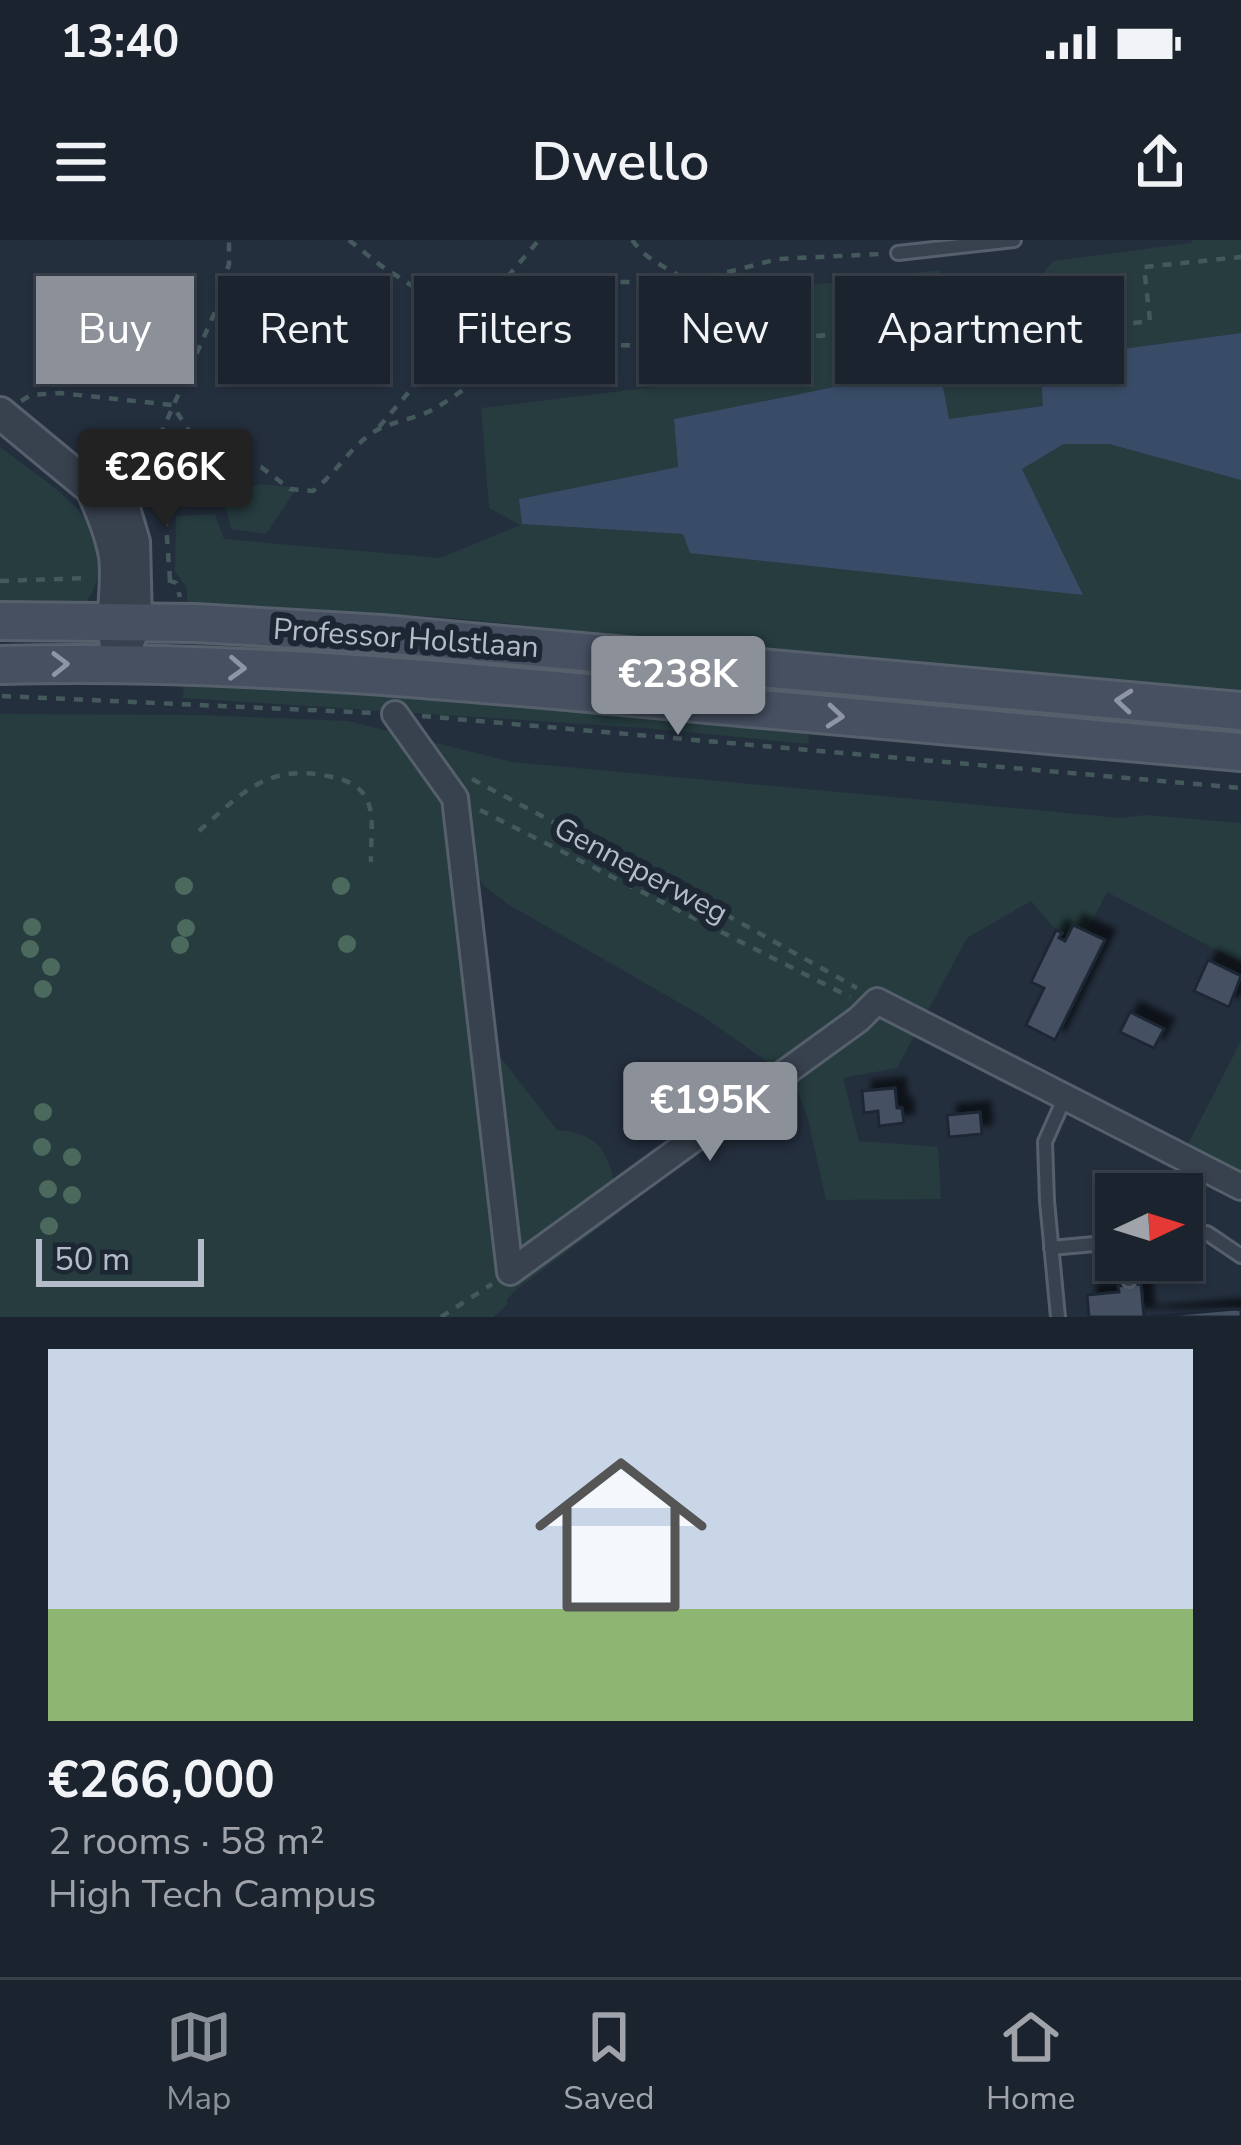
<!DOCTYPE html>
<meta charset="utf-8">
<style>
body{margin:0;font-family:"Nunito Sans",sans-serif;background:#282f3a;color:#f1f3f6;height:100vh;display:flex;flex-direction:column;font-size:45px;white-space:nowrap}
*{box-sizing:border-box;margin:0}
p{font-size:39px;color:#a0a4aa}
.icon{flex:none;width:66px;height:66px;fill:none;stroke:currentColor;stroke-width:2;stroke-linecap:round;stroke-linejoin:round}
.map{position:relative;height:1077px;overflow:hidden}
.panel{display:flex;flex-direction:column;background:#1b232e;flex:1}
.panel>*{flex:none}
.top-card{position:absolute;left:36px;top:36px;width:1170px;height:108px;display:flex;gap:24px}
.needle{width:78px;rotate:86deg}
.buttons{position:absolute;left:1095px;top:933px;display:grid;gap:24px}
.buttons a{display:grid;place-items:center;width:108px;height:108px;border-radius:0px;background:#1b232e;box-shadow:0 3px 9px #0004,0 0 0 3px #39404a;font-size:60px}
.scale{position:absolute;left:36px;bottom:30px;width:168px;box-sizing:border-box;padding-left:12px;border:6px solid #b4bcc9;border-top:0;font-size:33px;line-height:42px;white-space:nowrap;color:#b4bcc9;-webkit-text-stroke:9px #1d2633;paint-order:stroke}
.price{position:absolute;translate:-50% -102px;padding:0 27px;border-radius:12px;background:#8c9099;color:#fff;font-size:39px;line-height:78px;filter:drop-shadow(0 3px 6px #0008)}
.price::after{content:'';position:absolute;left:50%;top:72px;width:36px;height:27px;margin-left:-18px;background:inherit;clip-path:polygon(0 0,100% 0,50% 100%)}
.price.current{background:#222;color:#fff}
ul{padding:0;list-style:none}
li{display:grid;align-content:center;gap:24px;height:636px;padding:0 48px}
li+li{border-top:3px solid #39404a}
li span{display:grid;place-items:center;height:372px;border-radius:0px;color:#555}
li>.icon{margin-inline-start:auto}
span .icon{width:216px;height:216px;fill:#fffc;stroke-width:1}
li b{font-size:51px}
.chip{padding:0 42px;border-radius:0px;background:#1b232e;box-shadow:0 3px 9px #0004,0 0 0 3px #39404a;font-size:42px;line-height:108px}
.chip.current{background:#8c9099;color:#fff}
.status{display:flex;justify-content:space-between;align-items:center;height:84px;padding:0 60px;background:#1b232e;direction:ltr}
.status svg{height:33px;fill:currentColor}
header{display:flex;justify-content:space-between;align-items:center;height:156px;padding:0 48px;background:#1b232e;font-size:54px;font-weight:600}
.menu{display:flex;justify-content:space-around;align-items:center;height:168px;border-top:3px solid #39404a;background:#1b232e;font-size:33px;color:#a0a4aa}
.menu a{display:grid;justify-items:center;gap:6px}
.menu .current{color:#8c9099}
.map>svg:first-child{display:block}
</style>
<div class="status"><b>13:40</b><svg viewBox="0 0 49 12"><path d="M0 12V9h3v3zM5 12V6h3v6zM10 12V3h3v9zM15 12V0h3v12zM26 1h20v11H26zM47 4h2v5h-2z"/></svg></div>
<header><svg class="icon" aria-label="menu" viewBox="0 0 24 24"><path d="M4 6h16M4 12h16M4 18h16"/></svg>Dwello<svg class="icon" aria-label="share" viewBox="0 0 24 24"><path d="M12 15V3M7 8l5-5 5 5M5 13v7h14v-7"/></svg></header>
<div class="map">
<svg width="1241" height="1077" viewBox="0 0 1241 1077">
<defs>
<filter id="shadow"><feDropShadow dx="10" dy="-10" stdDeviation="3" flood-color="#0009"/></filter>
</defs>
<rect width="100%" height="100%" fill="#242f3e"/>
<g fill="#263c3f">
<path d="M 1192,0 L 1241,0 L 1241,93 L 1040,120 L 1044,166 L 948,180 L 938,126 L 674,179 L 678,227 L 519,259 L 523,284 L 684,294 L 1081,355 L 1022,229 L 1064,204 L 1109,204 L 1241,240 L 1241,460 L 681,411 L 630,396 L 442,377 L 187,365 L 187,348 L 175,331 L 176,276 L 215,274 L 224,299 L 440,318 L 520,285 L 489,268 L 481,168 L 753,135 L 764,115 L 746,59 L 776,49 L 940,30 L 953,146 L 1028,136 L 1040,87 L 1039,38 L 1053,21 L 1191,3 Z"/>
<path d="M 0,207 C 51,247 137,291 84,365 L 0,372 Z"/>
<path d="M 262,244 L 297,248 L 266,294 L 231,289 L 222,252 Z"/>
<path d="M 183,399 L 379,407 L 1241,483 L 1241,500 L 184,413 Z"/>
<path d="M 184,438 L 338,444 L 808,488 L 809,504 L 645,488 L 183,458 Z"/>
<path d="M 0,474 L 201,475 L 348,481 L 512,522 L 1121,578 L 1145,575 L 1241,583 L 1241,723 L 1107,652 L 1087,690 L 1073,683 L 1066,694 L 1054,688 L 1031,661 L 967,698 L 897,828 L 843,838 L 859,901 L 938,907 L 941,959 L 826,960 L 808,879 L 793,840 L 704,777 L 506,663 L 483,645 L 452,589 L 473,782 L 557,890 C 612,894 610,927 620,972 L 517,1049 L 507,1059 L 507,1065 L 493,1077 L 0,1077 Z"/>
<path d="M 1241,801 L 1241,933 L 1187,906 Z"/>
</g>
<path fill="#394c67" d="M 1241,93 L 1241,240 L 1109,204 L 1064,204 L 1022,229 L 1083,355 L 690,313 L 683,294 L 522,284 L 519,259 L 678,227 L 674,179 L 939,126 L 949,179 L 1043,166 L 1040,120 Z"/>
<g fill="#455162" stroke="#1f2835" stroke-width="3" filter="url(#shadow)">
<path d="M 1073,685 L 1105,700 L 1055,800 L 1026,785 L 1044,748 L 1031,742 L 1056,690 L 1062,693 L 1059,698 L 1065,701 Z"/>
<path d="M 1208,720 L 1241,736 L 1229,767 L 1194,751 Z"/>
<path d="M 1130,772 L 1164,789 L 1154,808 L 1120,792 Z"/>
<path d="M 895,848 L 897,868 L 902,868 L 904,883 L 879,886 L 878,871 L 864,873 L 862,851 Z"/>
<path d="M 980,872 L 982,894 L 949,897 L 947,875 Z"/>
<path d="M 1141,1044 L 1144,1077 L 1089,1077 L 1087,1055 L 1119,1052 L 1118,1046 Z"/>
<path d="M 1235,1069 L 1241,1070 L 1241,1077 L 1146,1077 Z"/>
</g>
<g fill="none" stroke-linecap="round" stroke-linejoin="round">
<g stroke="#565f6c" stroke-width="18">
<g id="service">
<path d="M 898,13 L 1014,0"/>
<path d="M 1182,996 L 1207,993 L 1241,1016"/>
<path d="M 1051,1008 L 1116,1002"/>
<path d="M 1127,1020 L 1129,1040"/>
<path d="M 1058,1077 L 1047,961 L 1045,902 L 1065,857"/>
</g>
</g>
<g stroke="#565f6c" stroke-width="30">
<path id="minor" d="M 395,474 L 455,558 L 510,1032 L 859,779 L 877,761 L 1241,947"/>
</g>
<g stroke="#565f6c" stroke-width="36">
<g id="tertiary">
<path d="M 0,173 L 92,249 L 125,272 L 134,302 L 136,382 L 120,423"/>
<path d="M 92,249 C 101,270 111,293 115,316 C 119,346 110,374 116,406"/>
</g>
</g>
<g stroke="#565f6c" stroke-width="42">
<g id="secondary">
<path d="M 0,381 L 195,383 L 382,394 L 1241,471"/>
<path d="M 0,425 C 236,419 473,442 707,464 C 885,481 1063,496 1241,512"/>
</g>
</g>
<g stroke="#44595c" stroke-width="4.5" stroke-dasharray="9 9" stroke-linecap="butt">
<path d="M 349,0 L 380,25 L 417,49 L 491,53 L 607,42 L 690,42 L 778,19 L 881,14"/>
<path d="M 632,0 C 649,23 663,24 685,40 C 705,53 717,83 727,104 L 862,92 L 860,71 L 976,60 L 981,101 L 1150,81 L 1144,27 L 1241,17"/>
<path d="M 21,161 L 31,155 L 60,153 L 172,165 C 201,207 205,229 261,227 L 290,249 L 313,251 C 335,234 349,209 372,193 C 390,181 413,180 432,170 C 469,150 501,114 543,106 C 567,101 592,104 616,105 C 653,106 690,107 727,104"/>
<path d="M 379,187 L 539,0"/>
<path d="M 164,211 L 182,202 L 198,203"/>
<path d="M 168,340 L 176,343 L 180,357"/>
<path d="M 170,340 L 161,213 L 163,189 L 215,72 L 229,24 L 229,0"/>
<path d="M 0,341 L 90,338"/>
<path d="M 2,456 L 375,473"/>
<path d="M 422,476 L 1241,548"/>
<path d="M 472,539 L 689,654 L 857,748"/>
<path d="M 480,570 L 850,757"/>
<path d="M 199,591 C 243,552 269,522 332,537 C 344,539 358,545 365,556 C 376,573 370,602 371,622"/>
<path d="M 441,1077 L 492,1044"/>
</g>
<use href="#service" stroke="#38414e" stroke-width="12"/>
<use href="#minor" stroke="#38414e" stroke-width="24"/>
<use href="#tertiary" stroke="#38414e" stroke-width="30"/>
<use href="#secondary" stroke="#465061" stroke-width="36"/>
</g>
<g fill="#4b6a5d">
<circle cx="184" cy="646" r="9"/>
<circle cx="341" cy="646" r="9"/>
<circle cx="32" cy="687" r="9"/>
<circle cx="186" cy="688" r="9"/>
<circle cx="347" cy="704" r="9"/>
<circle cx="180" cy="705" r="9"/>
<circle cx="30" cy="709" r="9"/>
<circle cx="51" cy="727" r="9"/>
<circle cx="43" cy="749" r="9"/>
<circle cx="43" cy="872" r="9"/>
<circle cx="42" cy="907" r="9"/>
<circle cx="72" cy="917" r="9"/>
<circle cx="48" cy="949" r="9"/>
<circle cx="72" cy="955" r="9"/>
<circle cx="49" cy="986" r="9"/>
</g>
<defs><path id="oneway-chevron" d="M-2-3.5L2.5 0L-2 3.5" fill="none" stroke-width="1.6" stroke-linecap="round" stroke-linejoin="round" transform="scale(3)"/></defs>
<g stroke="#8e96a5">
<use href="#oneway-chevron" transform="translate(60 424) rotate(-1)"/>
<use href="#oneway-chevron" transform="translate(237 428) rotate(3)"/>
<use href="#oneway-chevron" transform="translate(1124 461) rotate(-175)"/>
<use href="#oneway-chevron" transform="translate(835 476) rotate(5)"/>
</g>
<g text-anchor="middle" stroke-width="12" stroke-linejoin="round" paint-order="stroke">
<g font-size="30" fill="#b4bcc9" stroke="#1d2633">
<text transform="translate(406 398) rotate(4)" y="10">Professor Holstlaan</text>
<text transform="translate(641 630) rotate(28)" y="10">Genneperweg</text>
</g>
</g>
</svg>
<div class="buttons">
<a><svg class="needle" viewBox="-14 -14 28 28"><path d="M0-13l5 13h-10z" fill="#e53935"/><path d="M0 13l5-13h-10z" fill="#a0a4aa"/></svg></a>
</div>
<div class="scale">50 m</div>
<b class="price current" style="left:165px;top:291px">€266K</b>
<b class="price" style="left:678px;top:498px">€238K</b>
<b class="price" style="left:710px;top:924px">€195K</b>
<div class="top-card">
<a class="chip current">Buy</a>
<a class="chip">Rent</a>
<a class="chip">Filters</a>
<a class="chip">New</a>
<a class="chip">Apartment</a>
</div>
</div>
<section class="panel">
<ul>
<li><span style="background:linear-gradient(#c9d6e8 70%,#8fb573 0)"><svg class="icon" aria-label="home" viewBox="0 0 24 24"><path d="M3 11l9-7 9 7M6 9v11h12V9"/></svg></span><div><b>€266,000</b><p>2 rooms · 58 m²</p><p>High Tech Campus</p></div></li>
</ul>
</section>
<nav class="menu">
<a class="current"><svg class="icon" aria-label="map" viewBox="0 0 24 24"><path d="M3 6l6-2 6 2 6-2v14l-6 2-6-2-6 2zM9 4v14M15 6v14"/></svg>Map</a>
<a><svg class="icon" aria-label="saved" viewBox="0 0 24 24"><path d="M7 4h10v16l-5-4-5 4z"/></svg>Saved</a>
<a><svg class="icon" aria-label="home" viewBox="0 0 24 24"><path d="M3 11l9-7 9 7M6 9v11h12V9"/></svg>Home</a>
</nav>
